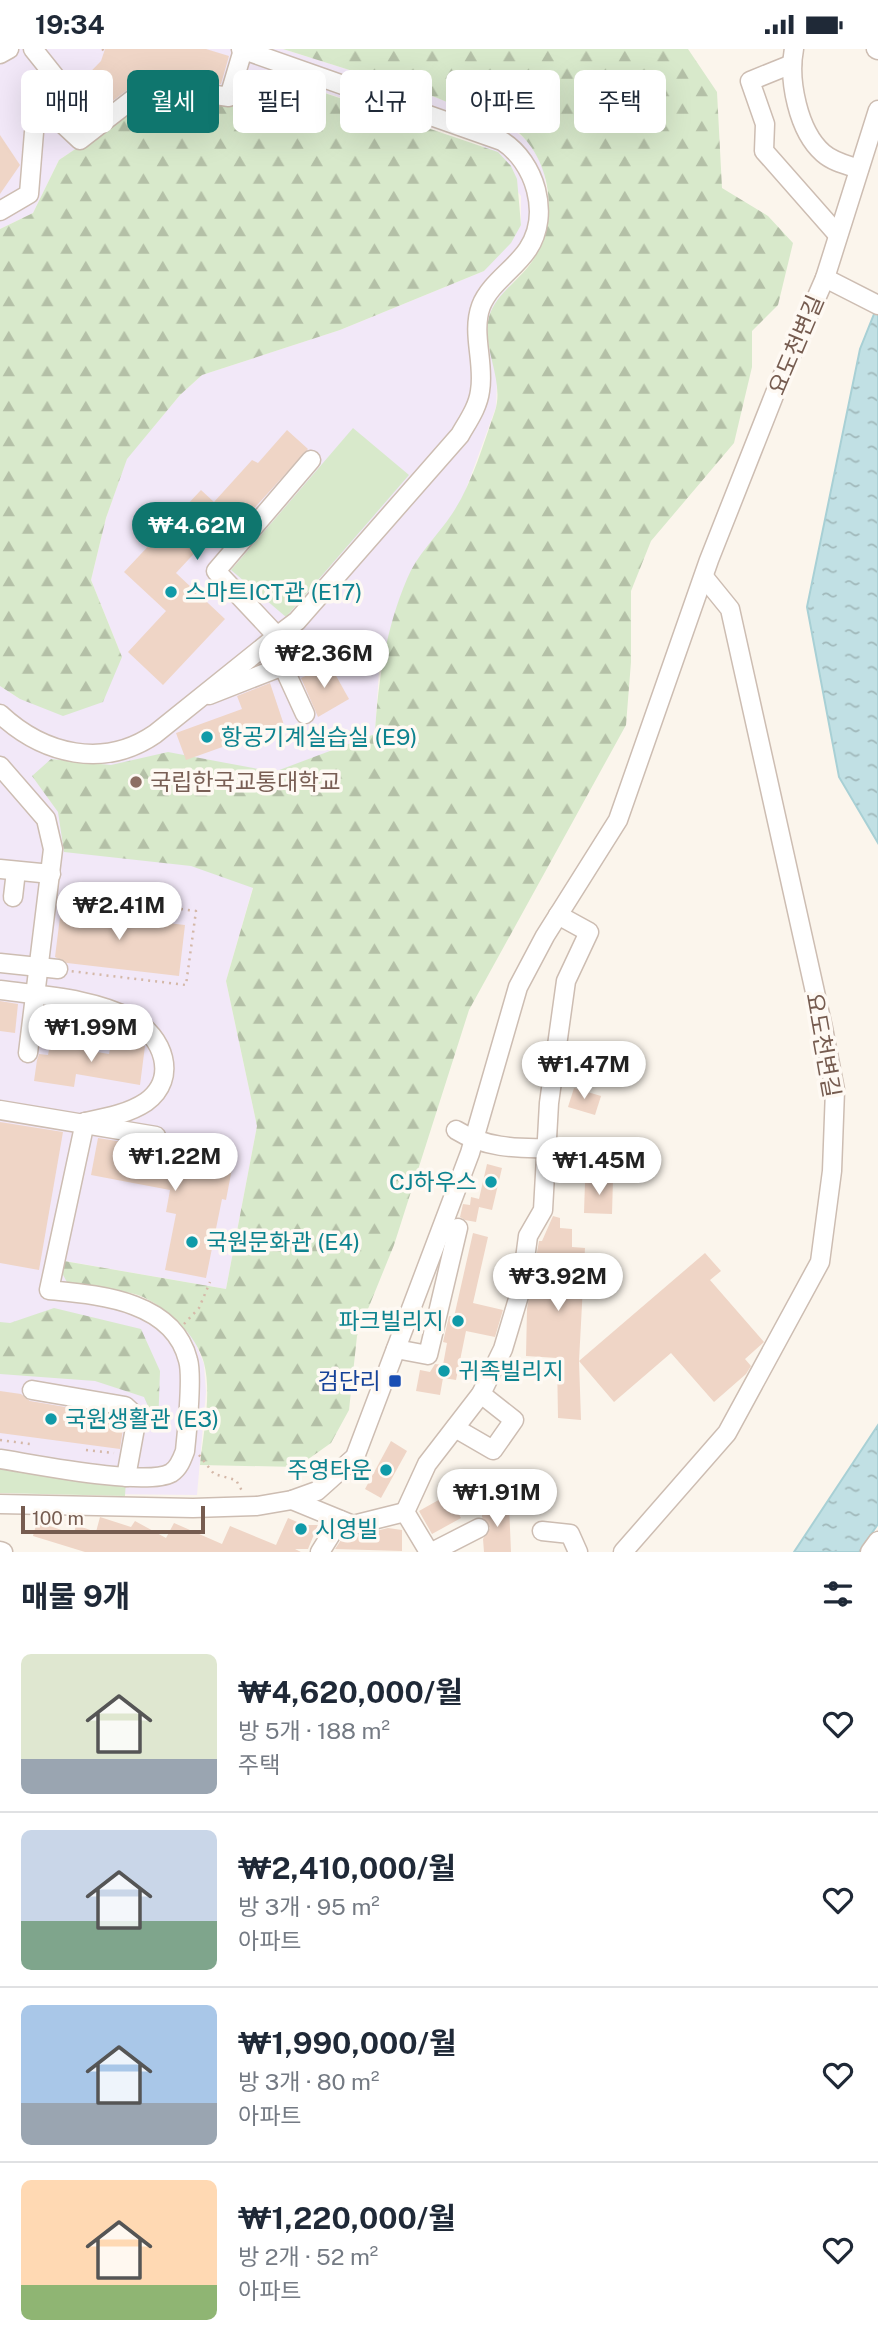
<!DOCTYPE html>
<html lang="ko">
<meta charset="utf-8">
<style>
body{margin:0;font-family:"Public Sans","Noto Sans KR",sans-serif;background:#f2f2f3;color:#1f2937;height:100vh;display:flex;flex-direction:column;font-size:26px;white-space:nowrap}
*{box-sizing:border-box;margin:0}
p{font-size:23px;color:#747a83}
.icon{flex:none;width:38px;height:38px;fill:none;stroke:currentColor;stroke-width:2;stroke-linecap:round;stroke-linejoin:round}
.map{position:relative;height:1503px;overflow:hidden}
.drawer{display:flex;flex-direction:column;background:#fff;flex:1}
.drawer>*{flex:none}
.guide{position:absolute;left:21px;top:21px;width:836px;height:63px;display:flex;gap:14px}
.scale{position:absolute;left:21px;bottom:18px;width:184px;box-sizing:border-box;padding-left:7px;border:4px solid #765c50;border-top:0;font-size:19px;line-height:24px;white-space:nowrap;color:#765c50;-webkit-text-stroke:5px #fef9f3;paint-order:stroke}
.price{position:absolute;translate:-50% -60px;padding:0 16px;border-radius:24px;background:#fff;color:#222;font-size:23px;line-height:46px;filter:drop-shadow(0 2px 4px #0008)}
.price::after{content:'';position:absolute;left:50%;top:42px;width:21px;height:16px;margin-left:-10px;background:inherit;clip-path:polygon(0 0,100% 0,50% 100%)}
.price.current{background:#0f766e;color:#fff}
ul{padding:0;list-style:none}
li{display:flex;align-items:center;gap:21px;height:175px;padding:0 21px}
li+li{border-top:2px solid #e0e1e3}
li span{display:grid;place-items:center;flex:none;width:196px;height:140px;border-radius:10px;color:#555}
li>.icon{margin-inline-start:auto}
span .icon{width:84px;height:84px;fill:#fffc;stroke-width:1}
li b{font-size:30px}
h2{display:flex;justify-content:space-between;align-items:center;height:84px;padding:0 21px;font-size:30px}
.chip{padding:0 24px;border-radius:10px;background:#fff;box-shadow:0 7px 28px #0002;font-size:24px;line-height:63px}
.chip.current{background:#0f766e;color:#fff}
.status{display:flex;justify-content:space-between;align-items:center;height:49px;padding:0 35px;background:#fff;direction:ltr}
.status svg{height:19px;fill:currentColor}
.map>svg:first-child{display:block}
</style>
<div class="status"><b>19:34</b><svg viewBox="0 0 49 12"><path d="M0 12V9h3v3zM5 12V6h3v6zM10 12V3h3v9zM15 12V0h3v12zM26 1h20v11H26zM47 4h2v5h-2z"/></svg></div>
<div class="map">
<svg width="878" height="1503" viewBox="0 0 878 1503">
<defs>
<pattern id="forest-firs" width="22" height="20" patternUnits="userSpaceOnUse" patternTransform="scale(1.75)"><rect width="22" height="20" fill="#d8e9cb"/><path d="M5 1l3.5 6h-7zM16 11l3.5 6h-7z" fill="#b4c0a7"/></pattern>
<pattern id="water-ripples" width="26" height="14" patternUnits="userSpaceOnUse" patternTransform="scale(1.75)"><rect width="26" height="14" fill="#c1e0e4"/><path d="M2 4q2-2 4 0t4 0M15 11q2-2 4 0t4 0" fill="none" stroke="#a1b9bb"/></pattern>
</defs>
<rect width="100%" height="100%" fill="#fbf5ec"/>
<path fill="#f2e8f8" d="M 0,0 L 283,0 L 435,48 L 508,77 L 528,92 L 535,103 L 543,117 L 547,143 L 549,173 L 539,203 L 500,248 L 489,270 L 488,291 L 497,332 L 496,358 L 465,443 L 379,621 L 375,685 L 263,803 L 226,932 L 257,1077 L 226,1240 L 65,1212 L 106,1240 L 139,1247 L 168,1266 L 193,1288 L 204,1315 L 206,1343 L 197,1446 L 0,1444 L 0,637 L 20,650 L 122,608 L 91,531 L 106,469 L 127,409 L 180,346 L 202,326 L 340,281 L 484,222 L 521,176 L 521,147 L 481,95 L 263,23 L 253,57 L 141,56 L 59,111 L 33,164 L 0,180 Z"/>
<g fill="#d8e9cb">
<path d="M 353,379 L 409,426 L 286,568 L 231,521 Z"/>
<path d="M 0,1414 L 126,1432 L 125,1447 L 0,1444 Z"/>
</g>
<g fill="url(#forest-firs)">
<path d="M 283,0 L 688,0 L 717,43 L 722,139 L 768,167 L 793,194 L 778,256 L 752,282 L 752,318 L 734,394 L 651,492 L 631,542 L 631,613 L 626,676 L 469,961 L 394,1196 L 357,1287 L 349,1361 L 331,1394 L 297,1418 L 200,1416 C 203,1385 212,1345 204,1314 C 197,1286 165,1256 138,1246 C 116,1239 91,1239 69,1237 L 62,1224 L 64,1212 L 226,1240 L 257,1077 L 226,932 L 253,839 L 191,817 L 64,803 L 58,763 L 32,727 L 51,710 L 111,716 L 168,703 L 274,723 L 375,685 C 378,632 386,579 407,530 C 416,507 438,486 452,465 C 472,435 483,396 495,362 C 505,331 481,299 489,268 C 495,247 515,234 528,218 C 559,180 555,116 518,83 L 435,48 Z"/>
<path d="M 263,23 L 498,103 L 511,117 L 517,130 L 521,176 L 511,194 L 484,222 L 340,281 L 202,326 L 180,346 L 127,410 L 106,469 L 91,531 L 122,608 L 103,653 L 63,667 L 20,650 L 0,637 L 0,180 L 33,164 L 59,111 L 141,56 L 253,57 Z"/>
<path d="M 54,1259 L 141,1280 L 160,1322 L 158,1379 L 144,1348 L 95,1332 L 0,1325 L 0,1273 L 10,1274 Z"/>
</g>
<g fill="url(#water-ripples)" stroke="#a8d0d5" stroke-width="2">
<path d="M 878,255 L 878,794 L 839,728 L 807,558 L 860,300 Z"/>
<path d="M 878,1376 L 878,1475 L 859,1503 L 794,1503 Z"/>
</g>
<g fill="#efd5c6">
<path d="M 105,0 L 206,0 L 229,7 L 221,35 L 148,25 L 81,76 L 62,58 L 64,50 L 101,12 Z"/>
<path d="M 0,86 L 20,116 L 0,145 Z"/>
<path d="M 287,381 L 308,400 L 250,464 L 240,455 L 176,524 L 225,570 L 163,636 L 128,603 L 166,562 L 124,523 L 201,441 L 214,453 L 252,411 L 258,414 Z"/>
<path d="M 330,616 L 349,650 L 318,668 L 301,629 Z"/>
<path d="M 270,634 L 284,676 L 186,711 L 176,684 L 242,660 L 237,647 Z"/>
<path d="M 104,854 L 125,856 L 124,869 L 185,876 L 179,927 L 67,914 L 55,908 L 61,860 L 103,865 Z"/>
<path d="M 0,952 L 18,955 L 15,984 L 0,982 Z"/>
<path d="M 112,989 L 145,997 L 140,1036 L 76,1025 L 74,1038 L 34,1032 L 37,1011 L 39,1005 L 48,1006 L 50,995 L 109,1005 Z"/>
<path d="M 574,1039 L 601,1047 L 595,1066 L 568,1058 Z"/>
<path d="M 0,1073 L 63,1083 L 39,1221 L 0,1214 Z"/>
<path d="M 98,1089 L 154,1098 L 162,1096 L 234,1109 L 226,1151 L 222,1150 L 206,1229 L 165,1221 L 176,1165 L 166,1163 L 170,1141 L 91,1126 Z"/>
<path d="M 487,1115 L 502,1119 L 492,1161 L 479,1158 L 476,1173 L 465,1171 L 460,1168 L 463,1155 L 470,1156 L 471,1148 L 479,1150 Z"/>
<path d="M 599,1130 L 613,1130 L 612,1165 L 584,1164 L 585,1133 L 598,1133 Z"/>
<path d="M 553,1167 L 560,1169 L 560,1179 L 572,1180 L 572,1198 L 585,1199 L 579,1312 L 581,1371 L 558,1369 L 557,1309 L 526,1307 L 527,1260 L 539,1192 L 542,1192 Z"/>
<path d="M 473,1184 L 488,1188 L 473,1254 L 503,1261 L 495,1288 L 466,1282 L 456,1331 L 443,1329 L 440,1346 L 416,1342 L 420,1321 L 430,1323 L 435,1315 L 443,1316 L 447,1294 L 443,1293 L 449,1267 L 454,1268 Z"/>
<path d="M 705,1204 L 721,1222 L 710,1231 L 764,1293 L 745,1310 L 751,1317 L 746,1325 L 714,1353 L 671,1304 L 614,1353 L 579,1312 Z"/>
<path d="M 0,1342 L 21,1345 L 30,1352 L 77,1360 L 76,1367 L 124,1373 L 120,1400 L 0,1384 Z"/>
<path d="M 391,1392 L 407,1402 L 381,1449 L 365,1440 Z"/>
<path d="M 470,1425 L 483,1448 L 457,1462 L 461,1469 L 432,1485 L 419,1462 L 451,1444 L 448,1438 Z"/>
<path d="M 509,1456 L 511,1503 L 484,1503 L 483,1490 L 490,1479 L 482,1468 L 482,1457 Z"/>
<path d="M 100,1468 L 131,1478 L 135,1472 L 166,1489 L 174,1474 L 222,1495 L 230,1477 L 276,1496 L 288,1469 L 304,1476 L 318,1476 L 308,1500 L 295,1500 L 301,1503 L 85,1503 L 33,1487 L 37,1473 L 74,1485 L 76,1476 L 96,1483 Z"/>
<path d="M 388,1479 L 402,1481 L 402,1502 L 335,1500 L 345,1485 L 356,1487 Z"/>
</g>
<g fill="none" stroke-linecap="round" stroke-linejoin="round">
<g stroke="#cdbdb2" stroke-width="21">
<g id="minor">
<path d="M 33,0 L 57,30 L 49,62 L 80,91 L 151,36 L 229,48 L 243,1"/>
<path d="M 241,0 L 502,92 C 535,113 551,165 528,200 C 515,220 490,234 481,257 C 471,284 485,314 480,342 C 478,358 468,372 460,386 L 297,572 L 277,587"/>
<path d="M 794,0 C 788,31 798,82 823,104 C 833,113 847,116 859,120"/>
<path d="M 876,0 L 878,1"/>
<path d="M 0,5 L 9,0"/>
<path d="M 792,15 L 750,32 L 765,75 L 764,102 L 838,186"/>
<path d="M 0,162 L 29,145 L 34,83"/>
<path d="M 825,229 L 878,256"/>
<path d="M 209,646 L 283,617 L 305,665"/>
<path d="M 0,665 C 44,706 104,720 155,685 L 277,587 L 216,522 L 311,411"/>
<path d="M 0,717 L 46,770 L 53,800 L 28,1004"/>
<path d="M 0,820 L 51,825"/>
<path d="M 13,848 L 16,822"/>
<path d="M 0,914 L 58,920"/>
<path d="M 0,941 C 44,947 92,949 132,970 C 163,987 179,1029 146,1053 C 128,1065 105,1069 85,1073"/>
<path d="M 0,1061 L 156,1087"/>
<path d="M 456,1081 C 483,1098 516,1100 548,1099"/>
<path d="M 396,1300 L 428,1306 L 458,1179"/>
<path d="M 32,1341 L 125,1357 L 137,1368 L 126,1428"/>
<path d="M 455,1379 L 493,1401 L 514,1371 L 481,1345"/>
<path d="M 0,1410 C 33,1415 146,1438 171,1424 C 179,1419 182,1410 185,1402 C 187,1382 193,1328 188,1311 C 173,1251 98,1246 49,1241 L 85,1073"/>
<path d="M 292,1451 L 353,1476 L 405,1463 L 429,1503"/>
<path d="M 0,1455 L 193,1459 L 257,1457 L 292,1451 L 317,1442 L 355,1408 L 470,1104 L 518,938 L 545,887 L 618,771 L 709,511 L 777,339 L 825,229 L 878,61"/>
<path d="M 405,1463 L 427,1415 L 481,1345 L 503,1300 L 521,1240 L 528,1187 L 543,1161 L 549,1054 L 566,932 L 589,883 L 558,866"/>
<path d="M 542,1482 L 570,1485 L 578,1503"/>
<path d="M 0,1502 L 3,1503"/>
<path d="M 320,1503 L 340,1471"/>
<path d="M 432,1503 L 479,1479"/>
<path d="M 623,1503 L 727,1384 L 820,1213 L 832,1122 L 835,1041 L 823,979 L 730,560 L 704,528"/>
<path d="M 870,1503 L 878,1492"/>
</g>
</g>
<g stroke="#d4b8a8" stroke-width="2.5" stroke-dasharray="2 5" stroke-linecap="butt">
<path d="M 102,0 L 105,2"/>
<path d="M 63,844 L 196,862 L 186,936 L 70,922"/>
<path d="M 115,851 L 116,844"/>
<path d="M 184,1275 L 199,1259 L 210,1233"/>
<path d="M 0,1391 L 30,1395"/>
<path d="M 86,1401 L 114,1404"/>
<path d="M 199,1406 L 214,1425 L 236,1431 L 242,1442"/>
</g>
<use href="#minor" stroke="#fff" stroke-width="18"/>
</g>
<g fill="#0f9aa8" stroke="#fef9f3" stroke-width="2.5">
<circle cx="171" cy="543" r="7"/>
<circle cx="207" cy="688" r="7"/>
<circle cx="491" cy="1133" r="7"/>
<circle cx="192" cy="1193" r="7"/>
<circle cx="458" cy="1272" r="7"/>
<circle cx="444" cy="1322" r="7"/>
<circle cx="51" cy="1370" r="7"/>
<circle cx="386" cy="1421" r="7"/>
<circle cx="301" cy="1480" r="7"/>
</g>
<circle fill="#8d6e63" stroke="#fef9f3" stroke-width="2.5" cx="136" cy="733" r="7"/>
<rect fill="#1a4fb4" stroke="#fef9f3" stroke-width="2.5" x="388" y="1325" width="14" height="14" rx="3.5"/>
<g text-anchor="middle" stroke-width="7" stroke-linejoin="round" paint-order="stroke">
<g font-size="23" fill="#765c50" stroke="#fef9f3">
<text transform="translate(796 296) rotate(-67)" y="8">요도천변길</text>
<text transform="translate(823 996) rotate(80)" y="8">요도천변길</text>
</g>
<g font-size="23" fill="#0d838f" stroke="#fef9f3" text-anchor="start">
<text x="185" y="551">스마트ICT관 (E17)</text>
<text x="221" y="696">항공기계실습실 (E9)</text>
<text x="477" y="1141" text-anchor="end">CJ하우스</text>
<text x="206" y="1201">국원문화관 (E4)</text>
<text x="444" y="1280" text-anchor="end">파크빌리지</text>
<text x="458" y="1330">귀족빌리지</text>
<text x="65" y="1378">국원생활관 (E3)</text>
<text x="372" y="1429" text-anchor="end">주영타운</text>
<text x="315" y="1488">시영빌</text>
</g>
<g font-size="23" fill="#785e54" stroke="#fef9f3" text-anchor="start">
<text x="150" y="741">국립한국교통대학교</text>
</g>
<g font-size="23" fill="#164399" stroke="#fef9f3" text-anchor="end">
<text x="381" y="1340">검단리</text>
</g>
</g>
</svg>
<div class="scale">100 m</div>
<b class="price current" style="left:197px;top:513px">₩4.62M</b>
<b class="price" style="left:324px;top:641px">₩2.36M</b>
<b class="price" style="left:119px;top:893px">₩2.41M</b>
<b class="price" style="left:91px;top:1015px">₩1.99M</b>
<b class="price" style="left:584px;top:1052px">₩1.47M</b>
<b class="price" style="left:175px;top:1144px">₩1.22M</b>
<b class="price" style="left:599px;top:1148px">₩1.45M</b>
<b class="price" style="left:558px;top:1264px">₩3.92M</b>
<b class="price" style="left:497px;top:1480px">₩1.91M</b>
<div class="guide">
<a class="chip">매매</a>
<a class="chip current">월세</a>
<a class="chip">필터</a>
<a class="chip">신규</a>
<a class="chip">아파트</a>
<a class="chip">주택</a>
</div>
</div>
<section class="drawer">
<h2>매물 9개<svg class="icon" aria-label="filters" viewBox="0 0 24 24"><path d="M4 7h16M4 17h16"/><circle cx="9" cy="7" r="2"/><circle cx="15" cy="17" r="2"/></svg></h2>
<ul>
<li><span style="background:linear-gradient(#dfe7d0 75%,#9aa5b1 0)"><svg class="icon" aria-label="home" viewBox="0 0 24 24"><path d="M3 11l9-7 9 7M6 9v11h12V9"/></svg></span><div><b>₩4,620,000/월</b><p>방 5개 · 188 m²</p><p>주택</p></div><svg class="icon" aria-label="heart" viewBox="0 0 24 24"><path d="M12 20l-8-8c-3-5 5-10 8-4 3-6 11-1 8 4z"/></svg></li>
<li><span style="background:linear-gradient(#c9d6e8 65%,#7fa58c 0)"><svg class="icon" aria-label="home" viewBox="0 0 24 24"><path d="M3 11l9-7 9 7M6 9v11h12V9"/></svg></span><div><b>₩2,410,000/월</b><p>방 3개 · 95 m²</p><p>아파트</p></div><svg class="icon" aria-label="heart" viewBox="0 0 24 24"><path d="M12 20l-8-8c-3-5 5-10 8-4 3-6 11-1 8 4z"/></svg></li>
<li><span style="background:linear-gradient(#a9c7e8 70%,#9aa5b1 0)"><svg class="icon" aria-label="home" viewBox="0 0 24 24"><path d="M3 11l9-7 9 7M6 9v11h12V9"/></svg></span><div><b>₩1,990,000/월</b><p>방 3개 · 80 m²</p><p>아파트</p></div><svg class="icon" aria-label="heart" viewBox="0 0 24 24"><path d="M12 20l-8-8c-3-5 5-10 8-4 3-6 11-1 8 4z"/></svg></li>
<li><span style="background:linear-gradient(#ffd9b3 75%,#8fb573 0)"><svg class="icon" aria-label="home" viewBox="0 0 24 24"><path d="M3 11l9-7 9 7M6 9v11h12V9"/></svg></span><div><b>₩1,220,000/월</b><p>방 2개 · 52 m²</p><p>아파트</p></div><svg class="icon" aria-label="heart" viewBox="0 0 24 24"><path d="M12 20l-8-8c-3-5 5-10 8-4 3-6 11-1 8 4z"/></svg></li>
</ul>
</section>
